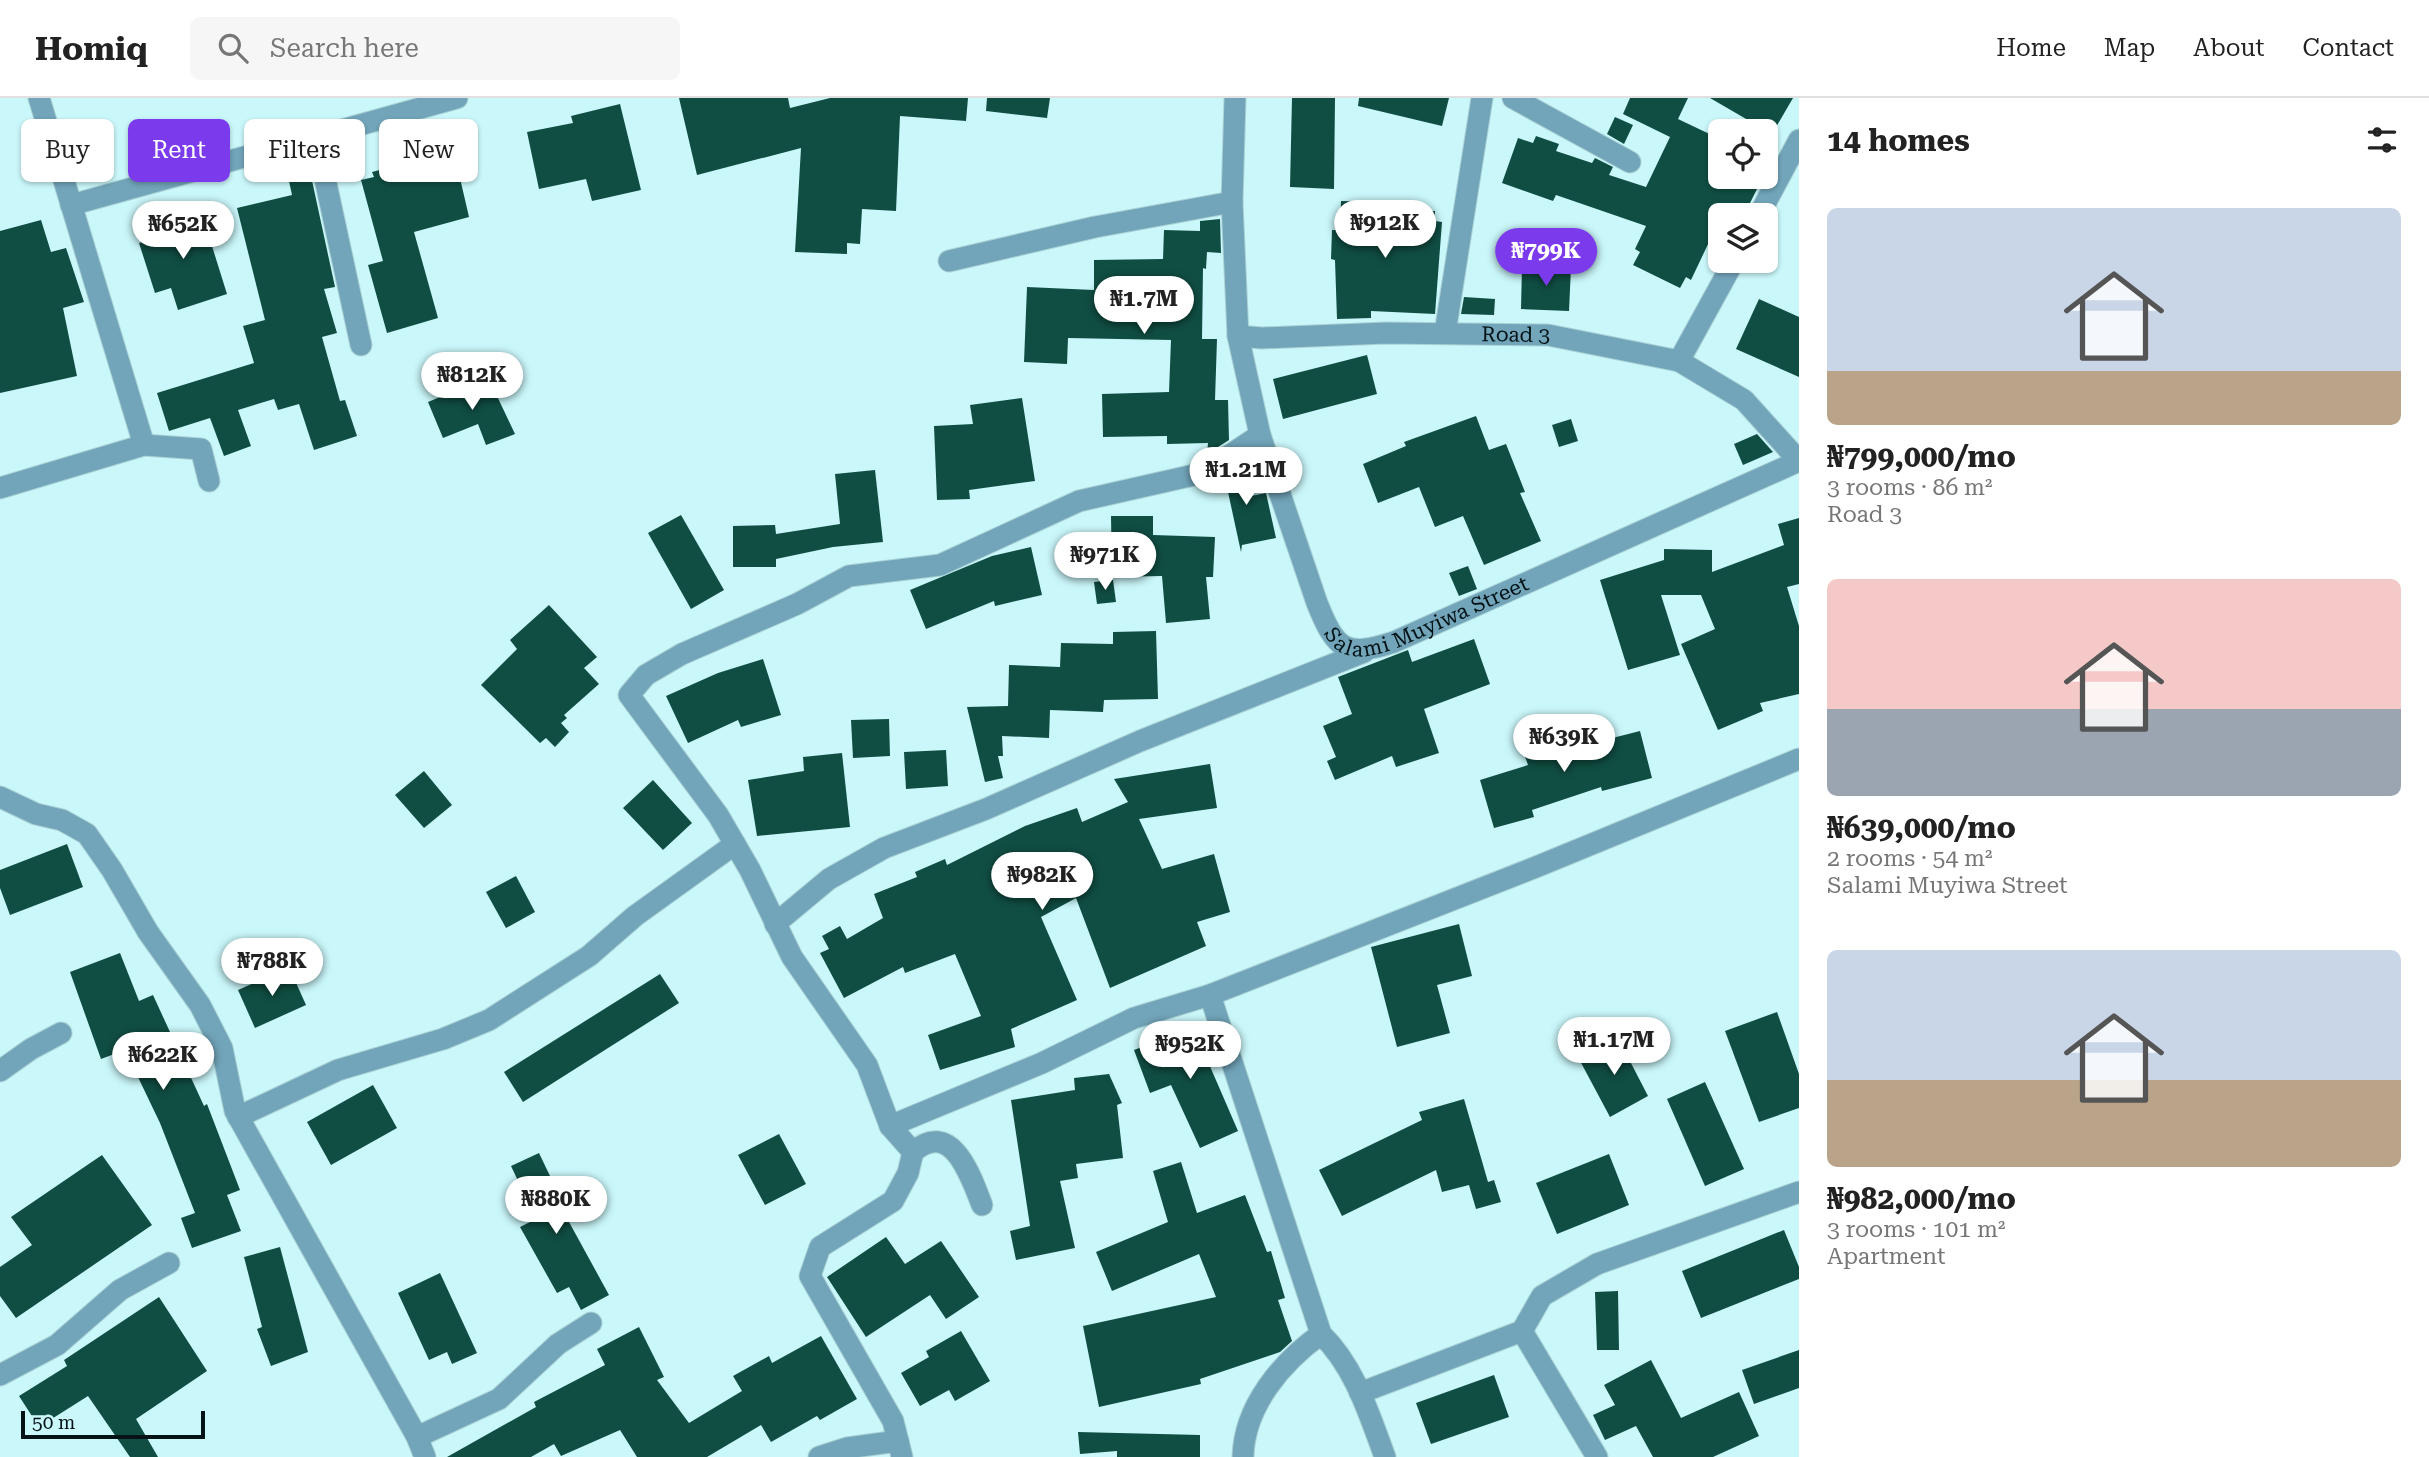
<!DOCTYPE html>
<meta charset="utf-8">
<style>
body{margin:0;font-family:"Roboto Serif",serif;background:#f6f6f6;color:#222;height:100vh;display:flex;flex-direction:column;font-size:26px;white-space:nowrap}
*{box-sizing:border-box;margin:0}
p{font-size:23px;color:#767676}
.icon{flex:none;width:38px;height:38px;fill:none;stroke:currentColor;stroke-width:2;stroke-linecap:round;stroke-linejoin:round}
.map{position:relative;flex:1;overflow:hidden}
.details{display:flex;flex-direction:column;background:#fff;width:630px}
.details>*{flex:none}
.banner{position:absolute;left:21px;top:21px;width:665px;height:63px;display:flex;gap:14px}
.buttons{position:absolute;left:1708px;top:21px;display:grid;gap:14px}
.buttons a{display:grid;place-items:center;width:70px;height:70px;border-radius:10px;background:#fff;box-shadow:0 2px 5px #0004;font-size:35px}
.scale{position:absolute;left:21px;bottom:18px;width:184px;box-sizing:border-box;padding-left:7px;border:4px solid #031214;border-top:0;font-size:19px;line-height:24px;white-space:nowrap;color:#031214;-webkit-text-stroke:5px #caf7fa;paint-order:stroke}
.price{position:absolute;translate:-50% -60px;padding:0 16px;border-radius:24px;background:#fff;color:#222;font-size:23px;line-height:46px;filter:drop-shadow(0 2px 4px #0008)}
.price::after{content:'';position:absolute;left:50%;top:42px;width:21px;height:16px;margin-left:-10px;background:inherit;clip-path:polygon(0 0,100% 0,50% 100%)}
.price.on{background:#7c3aed;color:#fff}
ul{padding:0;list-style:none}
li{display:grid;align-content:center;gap:14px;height:371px;padding:0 28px}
li span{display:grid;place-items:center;height:217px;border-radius:10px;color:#555}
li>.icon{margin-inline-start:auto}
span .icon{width:126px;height:126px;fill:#fffc;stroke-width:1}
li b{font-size:30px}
h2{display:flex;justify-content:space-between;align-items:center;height:84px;padding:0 28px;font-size:30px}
.tag{padding:0 24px;border-radius:10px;background:#fff;box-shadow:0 2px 5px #0004;font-size:24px;line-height:63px}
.tag.on{background:#7c3aed;color:#fff}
header{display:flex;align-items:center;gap:42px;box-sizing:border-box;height:98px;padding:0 35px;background:#fff;border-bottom:2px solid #e0e0e0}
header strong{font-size:33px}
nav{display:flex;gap:38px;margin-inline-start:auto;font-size:24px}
.search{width:490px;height:63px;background:#f6f6f6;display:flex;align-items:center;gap:18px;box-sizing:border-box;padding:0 24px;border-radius:10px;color:#767676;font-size:26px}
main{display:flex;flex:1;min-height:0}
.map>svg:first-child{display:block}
</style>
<header>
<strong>Homiq</strong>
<div class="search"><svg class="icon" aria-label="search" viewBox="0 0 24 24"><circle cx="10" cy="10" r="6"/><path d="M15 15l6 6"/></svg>Search here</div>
<nav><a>Home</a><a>Map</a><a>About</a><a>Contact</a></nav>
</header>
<main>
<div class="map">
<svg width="1799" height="1359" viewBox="0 0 1799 1359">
<rect width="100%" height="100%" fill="#caf7fa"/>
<g fill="#104e43">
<path d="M 679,0 L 788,0 L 790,10 L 830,0 L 968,0 L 966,23 L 900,18 L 896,113 L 862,111 L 860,146 L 847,145 L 847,156 L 795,154 L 801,50 L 697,77 Z"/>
<path d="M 987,0 L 1050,0 L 1047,20 L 986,13 Z"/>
<path d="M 1292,0 L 1335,0 L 1334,91 L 1290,89 Z"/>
<path d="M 1359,0 L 1449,0 L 1442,28 L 1358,8 Z"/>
<path d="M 1630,0 L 1688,0 L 1678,21 L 1720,41 L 1720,79 L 1763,79 L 1744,117 L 1720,117 L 1720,147 L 1710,142 L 1691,182 L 1686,179 L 1680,190 L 1633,167 L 1640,154 L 1635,151 L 1646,128 L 1556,97 L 1553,103 L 1502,85 L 1518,40 L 1533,45 L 1536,38 L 1559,46 L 1556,53 L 1592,65 L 1595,60 L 1613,69 L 1609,77 L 1646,89 L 1670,39 L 1623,16 Z"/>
<path d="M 1710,0 L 1793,0 L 1772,36 Z"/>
<path d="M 620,6 L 641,92 L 592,103 L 586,81 L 539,91 L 527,34 L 573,25 L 571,18 Z"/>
<path d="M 1615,19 L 1633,27 L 1624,46 L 1607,36 Z"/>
<path d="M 453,50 L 469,119 L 414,134 L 438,220 L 387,235 L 368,167 L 383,163 L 361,82 L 374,79 L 372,74 L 410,64 L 410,60 Z"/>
<path d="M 308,64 L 335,189 L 324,191 L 337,235 L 322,239 L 340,303 L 345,302 L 357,338 L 314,352 L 299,306 L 278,312 L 274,301 L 238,312 L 251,348 L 224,358 L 210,320 L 169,333 L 157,295 L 254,265 L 243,228 L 265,222 L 237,110 L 292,97 L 286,69 Z"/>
<path d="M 1341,103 L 1388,104 L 1388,111 L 1435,113 L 1435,123 L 1442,124 L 1435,216 L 1371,213 L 1371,220 L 1337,221 L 1335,162 L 1331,161 L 1332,132 L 1340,132 Z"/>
<path d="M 201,113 L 227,196 L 178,212 L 171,190 L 155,195 L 139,145 L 150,142 L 146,131 Z"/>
<path d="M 1220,121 L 1221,155 L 1207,154 L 1206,171 L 1203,170 L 1202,241 L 1217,241 L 1215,302 L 1228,302 L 1229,342 L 1207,356 L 1208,345 L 1167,346 L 1167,338 L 1103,339 L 1102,296 L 1169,294 L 1171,242 L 1068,240 L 1067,266 L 1024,264 L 1027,189 L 1094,192 L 1094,162 L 1163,161 L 1164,132 L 1200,133 L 1200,123 Z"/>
<path d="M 41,122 L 51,154 L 66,150 L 84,204 L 63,210 L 77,278 L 0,295 L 0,133 Z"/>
<path d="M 1522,167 L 1571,169 L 1569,213 L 1521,211 Z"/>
<path d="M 1464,199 L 1495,201 L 1494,217 L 1461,216 Z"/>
<path d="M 1759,201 L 1799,219 L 1799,279 L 1736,251 Z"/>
<path d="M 1367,257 L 1377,296 L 1283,321 L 1273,281 Z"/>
<path d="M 488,279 L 515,336 L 486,347 L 478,326 L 443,340 L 428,304 Z"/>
<path d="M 1022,300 L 1035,383 L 969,392 L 970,401 L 937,402 L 934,328 L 973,326 L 970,307 Z"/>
<path d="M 1476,318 L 1489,352 L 1506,346 L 1525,394 L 1520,395 L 1541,443 L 1484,467 L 1463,418 L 1435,429 L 1419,389 L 1378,405 L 1363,366 L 1406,348 L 1404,344 Z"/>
<path d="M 1571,321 L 1578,343 L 1559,349 L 1552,327 Z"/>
<path d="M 1757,336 L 1773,354 L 1743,367 L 1734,346 Z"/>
<path d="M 875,372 L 883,444 L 833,449 L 776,461 L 776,469 L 733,469 L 733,428 L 775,427 L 776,436 L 840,426 L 835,376 Z"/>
<path d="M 1231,372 L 1255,376 L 1251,398 L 1266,395 L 1276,440 L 1242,447 L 1241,454 L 1228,394 L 1206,393 L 1206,388 Z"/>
<path d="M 681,417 L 724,492 L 691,511 L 648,435 Z"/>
<path d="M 1111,418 L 1153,418 L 1153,437 L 1215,439 L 1213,479 L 1206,479 L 1210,521 L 1166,525 L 1162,478 L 1112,479 Z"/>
<path d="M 1799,420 L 1799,486 L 1787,489 L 1799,528 L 1799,596 L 1760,605 L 1763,613 L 1718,632 L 1681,546 L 1715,531 L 1701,497 L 1661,497 L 1680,557 L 1628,572 L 1600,482 L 1664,462 L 1664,451 L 1712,452 L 1712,474 L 1784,447 L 1778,426 Z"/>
<path d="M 1031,449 L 1042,497 L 995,508 L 994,503 L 926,531 L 910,492 L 992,458 Z"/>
<path d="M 1468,468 L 1477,491 L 1459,498 L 1449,475 Z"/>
<path d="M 1113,482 L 1116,504 L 1097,506 L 1094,484 Z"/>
<path d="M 549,507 L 597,559 L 584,570 L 599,586 L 564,617 L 567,620 L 561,625 L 569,634 L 555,649 L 546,640 L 540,645 L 481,587 L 517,551 L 510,542 Z"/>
<path d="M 1156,533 L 1158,601 L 1104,602 L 1103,614 L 1050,612 L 1049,640 L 1002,638 L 1003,658 L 998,658 L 1003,680 L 985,684 L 967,609 L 1008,608 L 1009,567 L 1060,569 L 1061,545 L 1113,546 L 1113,534 Z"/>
<path d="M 1474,541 L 1490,586 L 1424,611 L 1439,655 L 1396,669 L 1392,658 L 1335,682 L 1327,663 L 1336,659 L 1323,628 L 1352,616 L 1338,579 L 1408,552 L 1412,564 Z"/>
<path d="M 763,561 L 781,617 L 741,629 L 738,622 L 688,645 L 666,598 L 718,575 Z"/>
<path d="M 889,621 L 890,658 L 853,660 L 851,622 Z"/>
<path d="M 1575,632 L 1581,648 L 1640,633 L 1652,680 L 1602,693 L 1601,689 L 1532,712 L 1534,719 L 1494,730 L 1480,682 L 1528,667 L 1522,650 Z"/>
<path d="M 946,652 L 948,688 L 906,691 L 904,654 Z"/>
<path d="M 842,655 L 850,729 L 757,738 L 748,682 L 804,673 L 803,659 Z"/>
<path d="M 1210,666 L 1217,710 L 1139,721 L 1162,771 L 1214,756 L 1230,814 L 1197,824 L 1206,848 L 1110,890 L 1076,800 L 1041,819 L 1077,902 L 1011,931 L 1015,949 L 940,972 L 928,937 L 981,918 L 955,856 L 905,875 L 903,869 L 844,900 L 820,855 L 829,851 L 822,838 L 840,828 L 847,841 L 883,820 L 874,796 L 917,779 L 915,774 L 945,761 L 947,767 L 1025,728 L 1077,710 L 1082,724 L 1128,704 L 1114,681 Z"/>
<path d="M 424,673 L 452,707 L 424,730 L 395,697 Z"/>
<path d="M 653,682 L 692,725 L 663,752 L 623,710 Z"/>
<path d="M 67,746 L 83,789 L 10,817 L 0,790 L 0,772 Z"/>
<path d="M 516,778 L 535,814 L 506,830 L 486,794 Z"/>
<path d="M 1459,826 L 1472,878 L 1437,887 L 1450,935 L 1397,949 L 1371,849 Z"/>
<path d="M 120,855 L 139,903 L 153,897 L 204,1008 L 207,1006 L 240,1092 L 227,1097 L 241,1133 L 192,1150 L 181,1120 L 195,1115 L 160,1025 L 125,952 L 101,961 L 70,874 Z"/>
<path d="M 289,869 L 306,907 L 255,930 L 238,892 Z"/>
<path d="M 660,876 L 679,905 L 523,1004 L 504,974 Z"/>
<path d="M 1777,914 L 1799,976 L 1799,1010 L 1759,1024 L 1725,933 Z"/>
<path d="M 1205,925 L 1218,964 L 1209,966 L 1238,1033 L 1200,1050 L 1171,987 L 1150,995 L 1134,952 L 1171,938 L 1170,935 Z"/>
<path d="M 1618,940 L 1648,998 L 1610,1019 L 1579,961 Z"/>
<path d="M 1109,976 L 1122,1005 L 1117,1007 L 1123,1060 L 1076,1066 L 1078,1080 L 1060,1083 L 1075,1150 L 1016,1162 L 1010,1133 L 1030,1128 L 1011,1002 L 1075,992 L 1074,980 Z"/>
<path d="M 1705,984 L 1744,1071 L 1705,1088 L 1667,1001 Z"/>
<path d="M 373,987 L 397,1030 L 331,1067 L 307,1024 Z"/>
<path d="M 1464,1001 L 1488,1084 L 1494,1082 L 1501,1104 L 1476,1111 L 1469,1087 L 1442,1094 L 1436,1072 L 1342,1118 L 1319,1072 L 1422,1022 L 1419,1014 Z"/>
<path d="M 779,1036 L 806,1086 L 765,1107 L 738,1057 Z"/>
<path d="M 539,1055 L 561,1101 L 557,1102 L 609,1197 L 581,1212 L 569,1189 L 557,1195 L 520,1129 L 536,1121 L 511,1068 Z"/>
<path d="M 1609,1056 L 1629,1107 L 1557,1136 L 1536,1085 Z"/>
<path d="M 102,1057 L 152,1127 L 16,1220 L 0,1198 L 0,1169 L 32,1147 L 11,1119 Z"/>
<path d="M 1181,1064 L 1197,1115 L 1245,1097 L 1267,1154 L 1271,1153 L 1285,1200 L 1278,1202 L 1292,1243 L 1280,1254 L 1200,1281 L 1201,1286 L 1099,1309 L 1083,1228 L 1216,1199 L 1199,1156 L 1112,1193 L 1096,1154 L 1168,1124 L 1153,1073 Z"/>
<path d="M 1784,1132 L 1799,1169 L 1799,1181 L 1701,1220 L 1682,1173 Z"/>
<path d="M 886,1139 L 905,1166 L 941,1143 L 979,1199 L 946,1221 L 930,1197 L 866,1239 L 827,1179 Z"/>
<path d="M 280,1149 L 308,1254 L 271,1268 L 257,1231 L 262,1229 L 244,1159 Z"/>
<path d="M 440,1175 L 477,1255 L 452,1266 L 447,1254 L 429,1262 L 398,1195 Z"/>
<path d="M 1618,1193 L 1619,1252 L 1597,1252 L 1595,1194 Z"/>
<path d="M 159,1199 L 207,1273 L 136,1321 L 158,1359 L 130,1359 L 88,1298 L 39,1329 L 19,1298 L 67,1268 L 64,1262 Z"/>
<path d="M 639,1229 L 664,1279 L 657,1282 L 689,1325 L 742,1293 L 733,1278 L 769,1258 L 772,1265 L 821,1238 L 857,1301 L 820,1322 L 817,1318 L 771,1344 L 761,1327 L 707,1359 L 637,1359 L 620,1332 L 561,1358 L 554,1346 L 531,1359 L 447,1359 L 536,1309 L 534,1304 L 605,1267 L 597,1251 Z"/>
<path d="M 961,1233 L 990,1283 L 955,1303 L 949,1292 L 920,1308 L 901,1275 L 929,1259 L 926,1253 Z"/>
<path d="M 1799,1252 L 1799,1290 L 1754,1306 L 1742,1272 Z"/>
<path d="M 1651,1262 L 1681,1320 L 1739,1294 L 1759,1338 L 1713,1359 L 1653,1359 L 1636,1328 L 1605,1342 L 1593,1317 L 1615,1307 L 1604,1287 Z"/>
<path d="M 1494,1277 L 1509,1319 L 1431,1346 L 1416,1305 Z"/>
<path d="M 1078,1334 L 1200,1337 L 1200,1359 L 1117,1359 L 1117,1353 L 1080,1356 Z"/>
</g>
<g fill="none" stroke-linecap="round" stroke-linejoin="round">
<g stroke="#aad2d5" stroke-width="23">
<g id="minor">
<path id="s1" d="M 1235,0 L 1232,104 L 1238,238 L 1260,337 L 1317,505 C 1336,552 1345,560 1394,544 L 1799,363"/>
<path d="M 1513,0 L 1630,64"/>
<path d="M 316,39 L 361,247"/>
<path d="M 71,107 L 457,0"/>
<path d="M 1759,117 L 1799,42"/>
<path d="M 949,163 L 1095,129 L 1232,104"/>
<path d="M 1445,235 L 1482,0"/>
<path id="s2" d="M 1238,238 L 1262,240 L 1386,235 L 1548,237 L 1679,263 L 1734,163"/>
<path d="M 1679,263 L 1744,302 L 1799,363"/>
<path d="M 144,347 L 201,351 L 209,383"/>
<path d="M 0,390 L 144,347 L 39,0"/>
<path d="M 0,699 L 36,716 L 62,722 L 87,736 L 112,772 L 148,834 L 200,907 L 222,950 L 235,1013 L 417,1339 L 425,1359"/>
<path d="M 775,826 L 829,781 L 884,750 L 986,711 L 1140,643 L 1364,554"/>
<path d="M 1210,897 L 1321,1236 C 1355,1269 1369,1316 1385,1359"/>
<path d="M 0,973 L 31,951 L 61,935"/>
<path d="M 238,1019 L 338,972 L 443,941 L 489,922 L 589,858 L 635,818 L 735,746"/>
<path d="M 890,1028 L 1042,965 L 1134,920 L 1210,897 L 1536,769 L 1799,661"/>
<path d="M 913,1054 C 952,1020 971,1079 982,1107"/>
<path d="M 1522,1233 L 1597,1359"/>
<path d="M 0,1277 L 57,1247 L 120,1192 L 169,1165"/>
<path d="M 1360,1295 L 1522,1233 L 1542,1198 L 1597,1166 L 1799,1094"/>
<path d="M 417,1339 L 499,1301 L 558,1246 L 591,1225"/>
<path d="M 898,1343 L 893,1323 L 810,1178 L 820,1149 L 893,1103 L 908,1075 L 913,1054 L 890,1028 L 867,967 L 792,859 L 750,772 L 718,717 L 629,597 L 646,577 L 682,556 L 797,506 L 849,478 L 940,467 L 1079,403 L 1203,375 L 1260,337"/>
<path d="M 819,1359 L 847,1350 L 898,1343 L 902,1359"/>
<path d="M 1243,1359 C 1244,1308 1282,1264 1321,1236"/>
</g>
</g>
<use href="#minor" stroke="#72a5ba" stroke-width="21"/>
</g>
<g text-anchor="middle" stroke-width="7" stroke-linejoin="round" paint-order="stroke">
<g font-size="21" fill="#031214" stroke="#caf7fa">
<text dy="7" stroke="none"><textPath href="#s2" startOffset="278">Road 3</textPath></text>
<text dy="7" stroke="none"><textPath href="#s1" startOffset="656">Salami Muyiwa Street</textPath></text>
</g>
</g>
</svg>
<div class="buttons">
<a><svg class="icon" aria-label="locate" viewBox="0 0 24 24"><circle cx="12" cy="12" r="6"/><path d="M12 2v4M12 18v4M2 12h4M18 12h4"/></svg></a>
<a><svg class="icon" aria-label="layers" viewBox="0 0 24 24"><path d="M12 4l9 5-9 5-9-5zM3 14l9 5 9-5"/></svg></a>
</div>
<div class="scale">50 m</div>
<b class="price" style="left:1385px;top:162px">₦912K</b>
<b class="price" style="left:183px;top:163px">₦652K</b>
<b class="price on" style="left:1546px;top:190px">₦799K</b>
<b class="price" style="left:1144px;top:238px">₦1.7M</b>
<b class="price" style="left:472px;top:314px">₦812K</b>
<b class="price" style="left:1246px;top:409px">₦1.21M</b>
<b class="price" style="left:1105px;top:494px">₦971K</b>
<b class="price" style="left:1564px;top:676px">₦639K</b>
<b class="price" style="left:1042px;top:814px">₦982K</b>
<b class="price" style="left:272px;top:900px">₦788K</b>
<b class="price" style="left:1614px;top:979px">₦1.17M</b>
<b class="price" style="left:1190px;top:983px">₦952K</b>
<b class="price" style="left:163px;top:994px">₦622K</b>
<b class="price" style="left:556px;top:1138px">₦880K</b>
<div class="banner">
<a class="tag">Buy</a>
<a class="tag on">Rent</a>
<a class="tag">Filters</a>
<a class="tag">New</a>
</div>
</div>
<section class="details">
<h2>14 homes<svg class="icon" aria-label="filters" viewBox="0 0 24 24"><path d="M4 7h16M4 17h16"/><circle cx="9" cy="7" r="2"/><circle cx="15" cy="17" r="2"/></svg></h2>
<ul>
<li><span style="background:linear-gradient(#c9d6e8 75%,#b9a48a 0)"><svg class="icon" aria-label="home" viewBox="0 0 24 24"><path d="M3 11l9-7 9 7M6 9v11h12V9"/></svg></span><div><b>₦799,000/mo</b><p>3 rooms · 86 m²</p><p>Road 3</p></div></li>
<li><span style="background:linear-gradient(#f6c9c9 60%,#9aa5b1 0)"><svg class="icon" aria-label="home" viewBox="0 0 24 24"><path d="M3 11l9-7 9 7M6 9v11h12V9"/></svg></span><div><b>₦639,000/mo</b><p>2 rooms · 54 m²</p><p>Salami Muyiwa Street</p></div></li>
<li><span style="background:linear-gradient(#c9d6e8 60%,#b9a48a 0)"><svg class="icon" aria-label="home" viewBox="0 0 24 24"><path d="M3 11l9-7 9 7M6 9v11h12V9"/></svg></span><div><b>₦982,000/mo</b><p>3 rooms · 101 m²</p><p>Apartment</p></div></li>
</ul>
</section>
</main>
